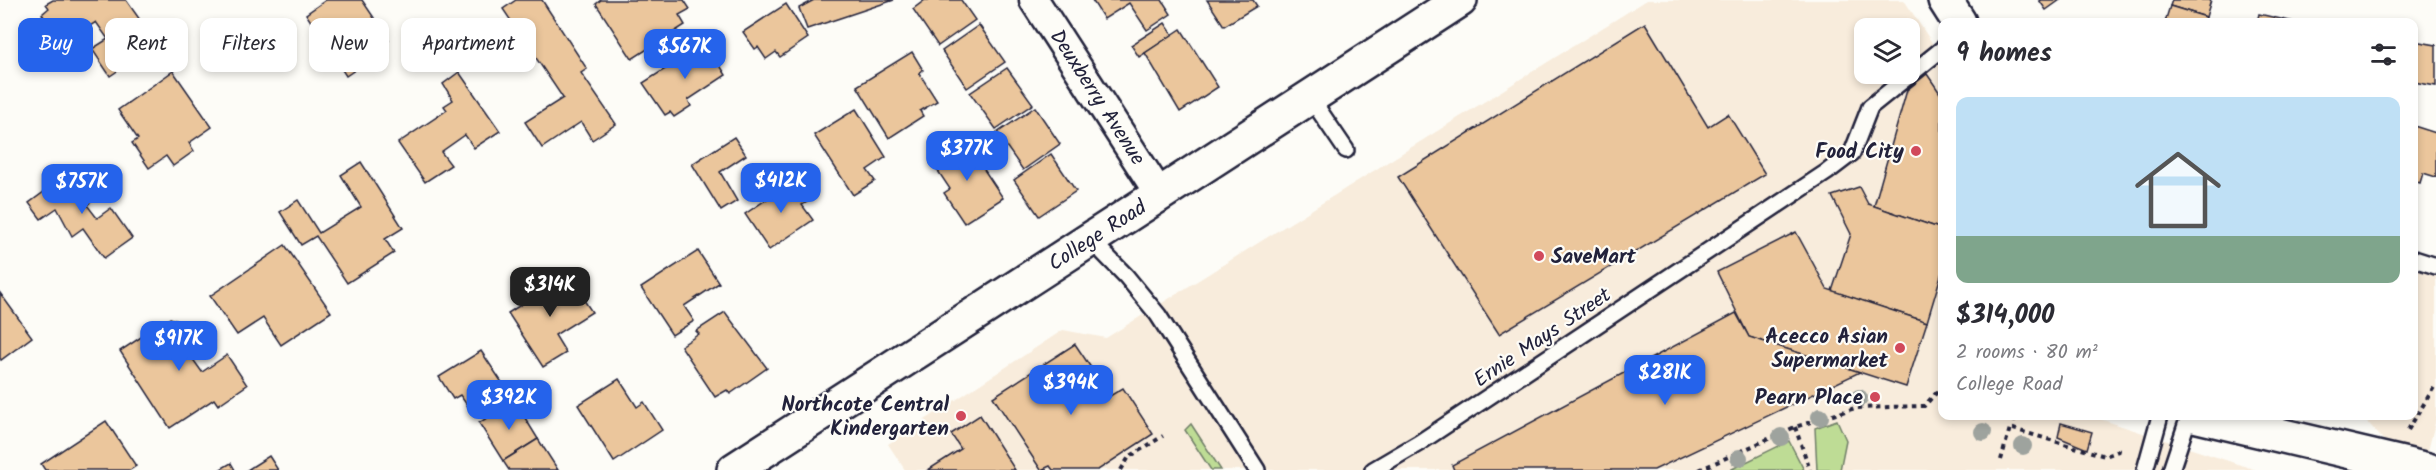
<!DOCTYPE html>
<meta charset="utf-8">
<style>
body{margin:0;font-family:Kalam,sans-serif;background:#f7f7f7;color:#2b2b33;height:100vh;display:flex;flex-direction:column;font-size:22px;white-space:nowrap}
*{box-sizing:border-box;margin:0}
p{font-size:20px;color:#7c7c81}
.icon{flex:none;width:33px;height:33px;fill:none;stroke:currentColor;stroke-width:2;stroke-linecap:round;stroke-linejoin:round}
.map{position:relative;flex:1;overflow:hidden}
.details{position:absolute;left:1938px;top:18px;width:480px;height:402px;display:flex;flex-direction:column;background:#fff;border-radius:12px;box-shadow:0 3px 9px #0003}
.details>*{flex:none}
.hud{position:absolute;left:18px;top:18px;width:570px;height:54px;display:flex;gap:12px}
.buttons{position:absolute;left:1854px;top:18px;display:grid;gap:12px}
.buttons a{display:grid;place-items:center;width:66px;height:66px;border-radius:12px;background:#fff;box-shadow:0 3px 9px #0003;font-size:30px}
.price{position:absolute;translate:-50% -51px;padding:0 14px;border-radius:12px;background:#2563eb;color:#fff;font-size:20px;line-height:39px;filter:drop-shadow(0 2px 3px #0008)}
.price::after{content:'';position:absolute;left:50%;top:36px;width:18px;height:14px;margin-left:-9px;background:inherit;clip-path:polygon(0 0,100% 0,50% 100%)}
.price.on{background:#222;color:#fff}
ul{padding:0;list-style:none}
li{display:grid;align-content:center;gap:12px;height:318px;padding:0 18px}
li+li{border-top:2px solid #e1e1e2}
li span{display:grid;place-items:center;height:186px;border-radius:12px;color:#555}
li>.icon{margin-inline-start:auto}
span .icon{width:108px;height:108px;fill:#fffc;stroke-width:1}
li b{font-size:26px}
h2{display:flex;justify-content:space-between;align-items:center;height:72px;padding:0 18px;font-size:26px}
.pill{padding:0 21px;border-radius:12px;background:#fff;box-shadow:0 3px 9px #0003;font-size:21px;line-height:54px}
.pill.on{background:#2563eb;color:#fff}
.map>svg:first-child{display:block}
</style>
<div class="map">
<svg width="2436" height="470" viewBox="0 0 2436 470">
<rect width="100%" height="100%" fill="#fdfcf7"/>
<filter id="ink" filterUnits="userSpaceOnUse"><feTurbulence type="fractalNoise" baseFrequency=".0167" numOctaves="2"/><feDisplacementMap in="SourceGraphic" scale="12" xChannelSelector="R" yChannelSelector="G"/><feConvolveMatrix kernelMatrix="1 2 1 2 8 2 1 2 1" color-interpolation-filters="sRGB"/></filter>
<g filter="url(#ink)">
<g fill="#f8ecdc" fill-rule="evenodd">
<path d="M 1647,0 L 1904,0 L 1942,58 L 1942,416 L 2091,416 L 2256,470 L 905,470 L 888,444 L 1063,330 L 1106,338 ZM 1864,28 L 1910,28 L 1910,74 L 1864,74 Z"/>
<path d="M 2414,268 L 2436,275 L 2436,419 L 2427,455 L 2385,442 L 2365,419 L 2353,416 L 2414,416 Z"/>
</g>
<g fill="#bedc95" stroke="#707f68" stroke-width="1.5">
<path d="M 1837,420 L 1846,440 L 1840,470 L 1817,470 L 1815,428 Z"/>
<path d="M 1191,424 L 1221,470 L 1211,470 L 1185,430 Z"/>
<path d="M 1789,441 L 1804,470 L 1730,470 Z"/>
</g>
<g fill="#ebc69c" stroke="#22223b" stroke-width="1.5">
<path d="M 53,0 L 126,0 L 157,44 L 110,76 L 92,49 L 108,39 L 96,22 L 62,44 L 42,14 L 49,8 L 46,4 Z"/>
<path d="M 326,0 L 362,0 L 389,40 L 366,56 L 368,61 L 346,76 L 306,14 Z"/>
<path d="M 516,0 L 542,0 L 587,69 L 581,73 L 616,124 L 592,140 L 581,122 L 542,148 L 525,122 L 563,98 L 503,9 Z"/>
<path d="M 601,0 L 684,0 L 690,9 L 679,15 L 685,25 L 632,59 L 596,4 Z"/>
<path d="M 894,0 L 807,29 L 799,8 L 814,0 Z"/>
<path d="M 925,0 L 961,0 L 975,20 L 938,46 L 913,9 Z"/>
<path d="M 1092,0 L 1162,0 L 1171,14 L 1147,30 L 1129,3 L 1104,19 Z"/>
<path d="M 1207,0 L 1253,0 L 1257,6 L 1224,26 Z"/>
<path d="M 2039,0 L 2060,0 L 2046,10 Z"/>
<path d="M 2172,0 L 2211,0 L 2206,17 L 2170,6 Z"/>
<path d="M 786,4 L 808,38 L 780,57 L 776,52 L 766,59 L 758,47 L 755,49 L 743,32 Z"/>
<path d="M 2170,6 L 2206,17 L 2204,22 L 2165,22 Z"/>
<path d="M 2259,14 L 2294,22 L 2257,22 Z"/>
<path d="M 1165,23 L 1173,35 L 1139,57 L 1131,45 Z"/>
<path d="M 1645,23 L 1708,127 L 1728,114 L 1765,174 L 1499,334 L 1398,177 Z"/>
<path d="M 979,25 L 1005,62 L 967,88 L 942,51 Z"/>
<path d="M 1181,29 L 1218,87 L 1180,112 L 1145,53 Z"/>
<path d="M 2414,41 L 2436,45 L 2436,86 L 2414,82 Z"/>
<path d="M 706,43 L 726,75 L 688,100 L 691,106 L 674,117 L 670,112 L 665,115 L 643,83 Z"/>
<path d="M 912,52 L 923,70 L 919,73 L 937,101 L 920,111 L 923,116 L 889,138 L 857,86 Z"/>
<path d="M 1007,68 L 1033,104 L 996,129 L 970,93 Z"/>
<path d="M 173,71 L 212,127 L 189,143 L 194,151 L 173,166 L 166,156 L 149,168 L 132,143 L 138,139 L 118,110 Z"/>
<path d="M 459,72 L 500,131 L 474,148 L 465,135 L 441,152 L 451,165 L 425,182 L 398,143 L 447,110 L 444,106 L 453,100 L 443,84 Z"/>
<path d="M 1927,74 L 1942,96 L 1942,229 L 1874,206 L 1907,90 Z"/>
<path d="M 1035,107 L 1060,144 L 1023,170 L 997,133 Z"/>
<path d="M 856,109 L 886,157 L 867,170 L 875,181 L 853,195 L 814,135 Z"/>
<path d="M 2414,126 L 2436,133 L 2436,177 L 2423,173 L 2420,183 L 2414,181 Z"/>
<path d="M 734,137 L 746,155 L 720,172 L 737,201 L 721,211 L 692,164 Z"/>
<path d="M 965,141 L 1003,198 L 964,223 L 944,193 L 950,189 L 932,162 Z"/>
<path d="M 1051,154 L 1076,191 L 1039,216 L 1014,180 Z"/>
<path d="M 361,162 L 403,228 L 385,239 L 394,253 L 347,283 L 316,236 L 301,245 L 280,212 L 298,200 L 319,233 L 361,207 L 341,175 Z"/>
<path d="M 71,172 L 92,201 L 87,205 L 97,218 L 111,208 L 132,238 L 104,258 L 83,228 L 72,236 L 57,208 L 41,219 L 29,203 Z"/>
<path d="M 798,178 L 812,199 L 802,205 L 813,220 L 769,250 L 745,214 Z"/>
<path d="M 1859,187 L 1868,204 L 1942,229 L 1942,272 L 1927,322 L 1832,291 L 1851,234 L 1832,196 Z"/>
<path d="M 1796,232 L 1827,289 L 1927,322 L 1906,387 L 1749,337 L 1717,272 Z"/>
<path d="M 285,245 L 331,312 L 281,345 L 263,318 L 237,335 L 210,296 Z"/>
<path d="M 698,251 L 719,283 L 684,306 L 694,321 L 672,335 L 641,288 Z"/>
<path d="M 567,275 L 592,312 L 555,335 L 566,353 L 543,367 L 508,313 Z"/>
<path d="M 0,293 L 32,337 L 1,360 L 0,358 Z"/>
<path d="M 725,312 L 767,368 L 730,394 L 727,390 L 715,397 L 681,346 L 699,334 L 696,331 Z"/>
<path d="M 1736,313 L 1749,337 L 1860,372 L 1654,470 L 1454,470 L 1452,465 Z"/>
<path d="M 170,318 L 184,323 L 203,351 L 192,358 L 202,372 L 227,355 L 247,385 L 218,405 L 214,399 L 170,428 L 120,351 Z"/>
<path d="M 1075,344 L 1110,396 L 1123,388 L 1153,434 L 1098,470 L 1053,470 L 1050,466 L 1041,470 L 993,397 Z"/>
<path d="M 481,351 L 509,393 L 474,415 L 460,395 L 453,399 L 439,377 Z"/>
<path d="M 619,379 L 637,407 L 644,402 L 662,430 L 614,462 L 578,405 Z"/>
<path d="M 509,393 L 514,400 L 487,418 L 482,411 Z"/>
<path d="M 514,400 L 538,439 L 503,461 L 479,423 Z"/>
<path d="M 980,415 L 1015,470 L 928,470 L 961,449 L 951,434 Z"/>
<path d="M 1994,416 L 2017,416 L 2015,422 Z"/>
<path d="M 106,421 L 136,466 L 130,470 L 45,470 L 41,464 Z"/>
<path d="M 2061,423 L 2092,432 L 2087,449 L 2058,437 Z"/>
<path d="M 538,439 L 558,470 L 509,470 L 503,461 Z"/>
<path d="M 269,456 L 278,470 L 247,470 Z"/>
<path d="M 231,463 L 235,470 L 219,470 Z"/>
</g>
<g fill="none" stroke-linecap="round" stroke-linejoin="round">
<g stroke="#22223b" stroke-width="20">
<g id="service">
<path d="M 1310,97 L 1346,150"/>
<path d="M 1090,239 L 1126,276 L 1158,315 L 1257,470"/>
<path d="M 2414,259 L 2436,266"/>
<path d="M 1373,470 L 1419,443 L 1827,172 L 1852,153 L 1870,107 L 1942,49"/>
<path d="M 2145,470 L 2160,416"/>
<path d="M 2171,470 L 2189,416"/>
</g>
</g>
<g stroke="#22223b" stroke-width="33">
<path id="minor" d="M 1034,0 L 1160,195"/>
</g>
<g stroke="#22223b" stroke-width="38">
<g id="tertiary">
<path d="M 1945,0 L 1959,22"/>
<path d="M 2198,416 L 2428,470"/>
</g>
</g>
<g stroke="#22223b" stroke-width="38">
<path id="secondary" d="M 734,470 L 1460,0"/>
</g>
<g stroke="#22223b" stroke-width="4" stroke-dasharray="4.5 4.5" stroke-linecap="butt">
<path d="M 1795,427 L 1810,470"/>
<path d="M 2408,430 L 2436,384"/>
<path d="M 2001,460 L 2010,428 L 2105,456 L 2124,449"/>
<path d="M 1045,469 L 1045,470"/>
<path d="M 1121,470 L 1129,457 L 1163,436"/>
<path d="M 1699,470 L 1795,427 L 1855,408 L 1924,406 L 1942,387"/>
</g>
<use href="#service" stroke="#fdfcf7" stroke-width="15"/>
<use href="#minor" stroke="#fdfcf7" stroke-width="28"/>
<use href="#tertiary" stroke="#fdfcf7" stroke-width="33"/>
<use href="#secondary" stroke="#fdfcf7" stroke-width="33"/>
</g>
<g fill="#9ea39e">
<circle cx="1859" cy="398" r="9"/>
<circle cx="1820" cy="417" r="9"/>
<circle cx="1983" cy="432" r="9"/>
<circle cx="1781" cy="437" r="9"/>
<circle cx="2023" cy="446" r="9"/>
<circle cx="1739" cy="458" r="9"/>
</g>
</g>
<g fill="#d1495b" stroke="#fdfcf7" stroke-width="2">
<circle cx="1916" cy="151" r="6"/>
<circle cx="1539" cy="256" r="6"/>
<circle cx="1900" cy="348" r="6"/>
<circle cx="1875" cy="397" r="6"/>
<circle cx="961" cy="416" r="6"/>
</g>
<g text-anchor="middle" stroke-width="4.5" stroke-linejoin="round" paint-order="stroke">
<g font-size="21" fill="#22223b" stroke="#fdfcf7">
<text transform="translate(1098 97) rotate(57)" y="7">Deuxberry Avenue</text>
<text transform="translate(1097 235) rotate(-33)" y="7">College Road</text>
<text transform="translate(1542 337) rotate(-34)" y="7">Ernie Mays Street</text>
</g>
<g font-size="21" font-weight="bold" fill="#22223b" stroke="#fdfcf7" text-anchor="end">
<text x="1904" y="158">Food City</text>
<text x="1551" y="263" text-anchor="start">SaveMart</text>
<text x="1888" y="343">Acecco Asian<tspan x="1888" dy="24">Supermarket</tspan></text>
<text x="1863" y="404">Pearn Place</text>
<text x="949" y="411">Northcote Central<tspan x="949" dy="24">Kindergarten</tspan></text>
</g>
</g>
</svg>
<div class="buttons">
<a><svg class="icon" aria-label="layers" viewBox="0 0 24 24"><path d="M12 4l9 5-9 5-9-5zM3 14l9 5 9-5"/></svg></a>
</div>
<b class="price" style="left:685px;top:80px">$567K</b>
<b class="price" style="left:967px;top:182px">$377K</b>
<b class="price" style="left:781px;top:214px">$412K</b>
<b class="price" style="left:82px;top:215px">$757K</b>
<b class="price on" style="left:550px;top:318px">$314K</b>
<b class="price" style="left:179px;top:372px">$917K</b>
<b class="price" style="left:1665px;top:406px">$281K</b>
<b class="price" style="left:1071px;top:416px">$394K</b>
<b class="price" style="left:509px;top:431px">$392K</b>
<div class="hud">
<a class="pill on">Buy</a>
<a class="pill">Rent</a>
<a class="pill">Filters</a>
<a class="pill">New</a>
<a class="pill">Apartment</a>
</div>
<section class="details">
<h2>9 homes<svg class="icon" aria-label="filters" viewBox="0 0 24 24"><path d="M4 7h16M4 17h16"/><circle cx="9" cy="7" r="2"/><circle cx="15" cy="17" r="2"/></svg></h2>
<ul>
<li><span style="background:linear-gradient(#bfe0f5 75%,#7fa58c 0)"><svg class="icon" aria-label="home" viewBox="0 0 24 24"><path d="M3 11l9-7 9 7M6 9v11h12V9"/></svg></span><div><b>$314,000</b><p>2 rooms · 80 m²</p><p>College Road</p></div></li>
</ul>
</section>
</div>
